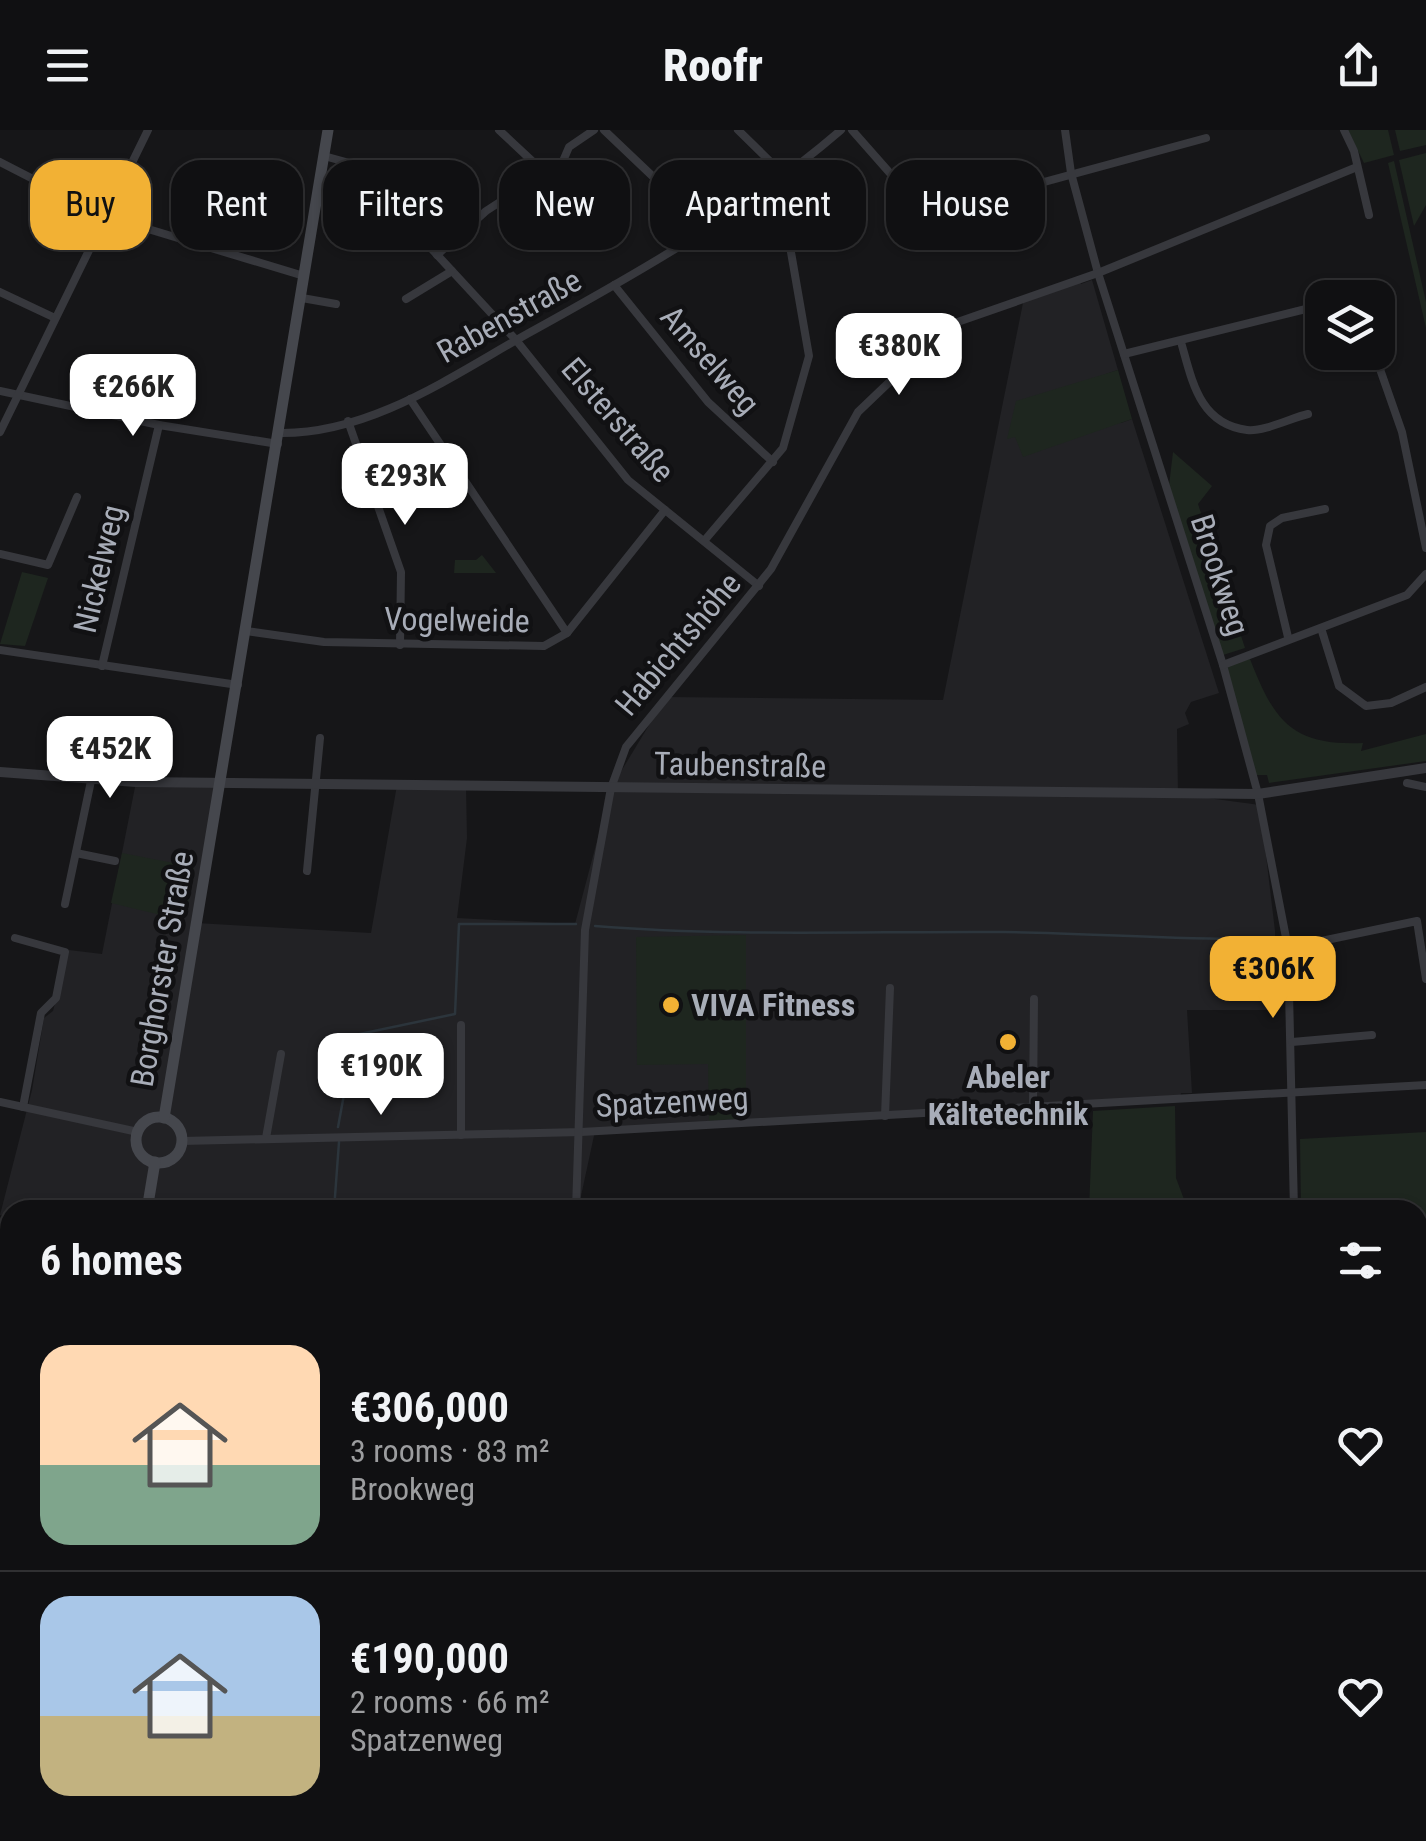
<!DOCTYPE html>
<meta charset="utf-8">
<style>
body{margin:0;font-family:"Roboto Condensed",sans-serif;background:#19191b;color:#f1f3f6;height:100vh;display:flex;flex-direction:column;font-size:38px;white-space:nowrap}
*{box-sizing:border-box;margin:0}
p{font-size:32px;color:#9c9d9f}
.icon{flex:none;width:55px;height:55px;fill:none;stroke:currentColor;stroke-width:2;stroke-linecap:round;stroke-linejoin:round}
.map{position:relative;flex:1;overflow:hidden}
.panel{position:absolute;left:0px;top:1070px;width:1428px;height:642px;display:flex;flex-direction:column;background:#101012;border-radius:30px 30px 0 0;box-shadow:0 2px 8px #0004,0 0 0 2px #303032}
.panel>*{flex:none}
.hud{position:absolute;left:30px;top:30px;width:1368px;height:90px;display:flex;gap:20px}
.buttons{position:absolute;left:1305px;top:150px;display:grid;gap:20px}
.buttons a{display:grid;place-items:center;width:90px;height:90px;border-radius:20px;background:#101012;box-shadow:0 2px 8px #0004,0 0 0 2px #303032;font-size:50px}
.price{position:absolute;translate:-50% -85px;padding:0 22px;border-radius:20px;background:#fff;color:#222;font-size:32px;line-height:65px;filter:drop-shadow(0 2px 5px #0008)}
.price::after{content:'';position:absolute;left:50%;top:60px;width:30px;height:22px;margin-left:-15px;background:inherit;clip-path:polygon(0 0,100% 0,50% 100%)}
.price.active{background:#f2b134;color:#111}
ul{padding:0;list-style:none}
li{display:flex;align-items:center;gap:30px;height:250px;padding:0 40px}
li+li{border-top:2px solid #303032}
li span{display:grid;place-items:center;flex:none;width:280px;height:200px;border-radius:30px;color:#555}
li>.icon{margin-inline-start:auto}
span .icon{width:120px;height:120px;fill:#fffc;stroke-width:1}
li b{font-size:42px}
h2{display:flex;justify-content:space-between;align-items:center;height:120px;padding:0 40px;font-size:42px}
.chip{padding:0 35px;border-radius:30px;background:#101012;box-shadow:0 2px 8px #0004,0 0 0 2px #303032;font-size:35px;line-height:90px}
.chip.active{background:#f2b134;color:#111}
header{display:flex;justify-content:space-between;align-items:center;height:130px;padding:0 40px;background:#101012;font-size:45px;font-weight:800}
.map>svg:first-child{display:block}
</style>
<header><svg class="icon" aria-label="menu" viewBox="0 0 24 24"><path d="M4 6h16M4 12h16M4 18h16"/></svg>Roofr<svg class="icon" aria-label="share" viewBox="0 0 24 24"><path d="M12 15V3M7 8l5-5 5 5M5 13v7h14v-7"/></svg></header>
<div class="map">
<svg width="1426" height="1711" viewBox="0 0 1426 1711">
<rect width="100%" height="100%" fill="#161618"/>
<path fill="#222225" d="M 1079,149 L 1081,154 L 1092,150 L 1118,240 L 1106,244 L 1121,293 L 1132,289 L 1219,563 L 1191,572 L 1185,583 L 1189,594 L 1177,599 L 1178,664 L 1260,675 L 1275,801 L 1277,880 L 1187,880 L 1192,963 L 1181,963 L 1180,969 L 595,1001 L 578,1080 L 10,1080 L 10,1087 L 0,1085 L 32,960 L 44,888 L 53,881 L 69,820 L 102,824 L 136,652 L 223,653 L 197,793 L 371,803 L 397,655 L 466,656 L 467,708 L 457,788 L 575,794 L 611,658 L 666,567 L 943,570 L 1023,173 Z"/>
<g fill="#1e261f">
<path d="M 1348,0 L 1388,0 L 1394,25 L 1364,33 Z"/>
<path d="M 1395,0 L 1426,0 L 1426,15 L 1400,21 Z"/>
<path d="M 1426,23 L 1426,75 L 1414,96 L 1399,30 Z"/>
<path d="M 1394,31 L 1426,172 L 1426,198 L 1388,33 Z"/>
<path d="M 1118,240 L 1132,289 L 1023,327 L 1015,307 L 1007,309 L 1016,271 Z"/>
<path d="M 1173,322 L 1212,356 L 1198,374 L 1245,518 L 1220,526 L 1168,364 Z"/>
<path d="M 482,425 L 496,443 L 454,443 L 455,430 L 476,430 Z"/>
<path d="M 22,442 L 48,448 L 25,516 L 0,514 Z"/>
<path d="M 1250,529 C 1274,591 1292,616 1363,613 L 1361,621 L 1426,604 L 1426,631 L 1269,653 L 1267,645 L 1252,645 L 1223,535 Z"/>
<path d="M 122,723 L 194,737 L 188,775 L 174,773 L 169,787 L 111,773 Z"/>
<path d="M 746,805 L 746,988 L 709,991 L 708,934 L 637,935 L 636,807 Z"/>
<path d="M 1175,976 L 1176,1048 L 1188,1080 L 1089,1080 L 1093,981 Z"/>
<path d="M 1426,1002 L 1426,1276 L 1418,1276 L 1418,1080 L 1301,1080 L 1300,1009 Z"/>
<path d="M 0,1427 L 10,1429 L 10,1689 L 0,1684 Z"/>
<path d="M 1426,1679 L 1426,1711 L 1377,1711 L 1390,1703 L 1418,1702 L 1418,1685 Z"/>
<path d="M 356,1702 L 533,1703 L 533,1711 L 355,1711 Z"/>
<path d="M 1297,1702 L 1298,1711 L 878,1711 L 875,1703 Z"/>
</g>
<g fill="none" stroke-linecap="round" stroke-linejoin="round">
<g stroke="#2c353c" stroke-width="2.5">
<path d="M 595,796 C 731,807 868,801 1004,802 C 1095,803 1186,811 1277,809"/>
<path d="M 338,997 L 355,905 L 455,884 L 459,794 L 576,794"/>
<path d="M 334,1080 L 339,1012"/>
<path d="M 1418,1187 L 1426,1187"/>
<path d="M 0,1420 L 10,1423"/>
<path d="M 1418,1693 L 1426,1688"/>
<path d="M 356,1710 L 357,1702"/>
<path d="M 1388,1711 L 1402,1702"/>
</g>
<g stroke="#37383d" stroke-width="8">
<path d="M 499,0 L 545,43"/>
<path d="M 604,0 L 707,98"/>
<path d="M 738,0 L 786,47"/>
<path d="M 852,0 L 926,84 L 1206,8"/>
<path d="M 1065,0 L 1071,43 L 1098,143 L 1223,535 L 1258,664 L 1288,818 L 1294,1080"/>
<path d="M 1344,0 L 1354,21 L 1369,85"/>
<path d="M 324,26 L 353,34 L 516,210 L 628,350 L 759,456"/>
<path d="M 0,32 L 105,86 L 304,146"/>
<path d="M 370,114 L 400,85"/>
<path d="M 437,125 L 486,81 L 563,31 L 569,17 L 594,0"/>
<path d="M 614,155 L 708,272 L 773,332"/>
<path d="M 0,162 L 53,187"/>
<path d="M 302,168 L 336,174"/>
<path d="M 406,169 L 452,141"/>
<path d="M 1181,212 C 1192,250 1199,294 1247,300 C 1264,302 1291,288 1308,284"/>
<path d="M 1374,222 L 1402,302 L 1426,418"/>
<path d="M 1124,224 L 1322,175"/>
<path d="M 0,261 L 159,295 L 278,314"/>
<path d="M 410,269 L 567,503"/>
<path d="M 348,291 L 401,442 L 400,515"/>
<path d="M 0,302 L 148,0"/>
<path d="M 280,303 C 370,304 452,246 527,204 C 636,144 746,82 841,0"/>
<path d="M 704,411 L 783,318 L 809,226 L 779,53"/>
<path d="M 0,424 L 48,435 L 77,367"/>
<path d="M 1321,498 L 1339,556 L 1366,576 L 1391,573 L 1426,557"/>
<path d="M 246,501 L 324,512 L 544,516 L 567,503 L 665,380"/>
<path d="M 1288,507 L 1266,415 L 1270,396 L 1282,388 L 1325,379"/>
<path d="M 0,520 L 238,555"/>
<path d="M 1223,535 L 1407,465 L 1426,444"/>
<path d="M 102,536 L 159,295"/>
<path d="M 1407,653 L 1426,657"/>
<path d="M 76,723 L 115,731"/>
<path d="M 307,741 L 320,608"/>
<path d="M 65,774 L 91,651"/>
<path d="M 15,808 L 65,822 L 56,868 L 41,883 L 23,977"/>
<path d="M 1288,818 L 1417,791 L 1426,849"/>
<path d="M 1292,912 L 1372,905"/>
<path d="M 0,972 L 138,1002"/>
<path d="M 1033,977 L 1034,869"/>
<path d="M 885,986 L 890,858"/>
<path d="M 461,1005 L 461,895"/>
<path d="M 266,1008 L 281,924"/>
<path d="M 182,1011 L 581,1002 L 1426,955"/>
<path d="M 576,1080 L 585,800 L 611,658 L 626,617 L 771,439 L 858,282 L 949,195 L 1098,143 L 1357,37"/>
<path d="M 1418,1410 L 1426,1409"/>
<path d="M 0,1694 L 10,1698"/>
<path d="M 19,1702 L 28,1707 L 148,1711"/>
<path d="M 536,1711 L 537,1702"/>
<path d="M 579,1711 L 600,1702"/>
<path d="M 1301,1711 L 1301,1702"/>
</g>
<path stroke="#37383d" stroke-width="10" d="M 0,642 L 136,652 L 1258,664 L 1426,638"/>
<g stroke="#45474d" stroke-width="11">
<circle cx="159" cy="1010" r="23"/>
<path d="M 164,988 L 328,0"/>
<path d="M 147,1080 L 155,1032"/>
<path d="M 37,1711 L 38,1702"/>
</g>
</g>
<g fill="#f2b134" stroke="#111113" stroke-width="4">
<circle cx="671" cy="875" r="10"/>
<circle cx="1008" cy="912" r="10"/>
</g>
<g text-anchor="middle" stroke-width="9" stroke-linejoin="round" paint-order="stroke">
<g font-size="32" fill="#a8adb8" stroke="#111113">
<text transform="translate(509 186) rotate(-29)" y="11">Rabenstraße</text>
<text transform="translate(710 230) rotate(49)" y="11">Amselweg</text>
<text transform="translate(618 290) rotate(49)" y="11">Elsterstraße</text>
<text transform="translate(99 439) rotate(-77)" y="11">Nickelweg</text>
<text transform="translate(1220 445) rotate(72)" y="11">Brookweg</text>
<text transform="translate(457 490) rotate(1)" y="11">Vogelweide</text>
<text transform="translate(678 514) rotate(-50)" y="11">Habichtshöhe</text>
<text transform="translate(740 635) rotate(1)" y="11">Taubenstraße</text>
<text transform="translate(162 839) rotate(-80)" y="11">Borghorster Straße</text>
<text transform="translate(672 972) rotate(-3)" y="11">Spatzenweg</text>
</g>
<g font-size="32" font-weight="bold" fill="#a8adb8" stroke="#111113" text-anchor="start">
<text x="691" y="886">VIVA Fitness</text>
<text x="1008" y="958" text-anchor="middle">Abeler<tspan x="1008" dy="37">Kältetechnik</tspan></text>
</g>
</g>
</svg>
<div class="buttons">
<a><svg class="icon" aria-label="layers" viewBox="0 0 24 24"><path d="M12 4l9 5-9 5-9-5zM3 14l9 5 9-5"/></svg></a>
</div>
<b class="price" style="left:899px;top:268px">€380K</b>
<b class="price" style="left:133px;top:309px">€266K</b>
<b class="price" style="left:405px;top:398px">€293K</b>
<b class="price" style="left:110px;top:671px">€452K</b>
<b class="price active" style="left:1273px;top:891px">€306K</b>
<b class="price" style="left:381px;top:988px">€190K</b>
<div class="hud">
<a class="chip active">Buy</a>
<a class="chip">Rent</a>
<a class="chip">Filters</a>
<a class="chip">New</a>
<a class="chip">Apartment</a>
<a class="chip">House</a>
</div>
<section class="panel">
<h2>6 homes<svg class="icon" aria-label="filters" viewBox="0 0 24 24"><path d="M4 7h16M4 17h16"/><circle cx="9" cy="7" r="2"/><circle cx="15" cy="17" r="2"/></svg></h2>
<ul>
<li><span style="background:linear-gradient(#ffd9b3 60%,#7fa58c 0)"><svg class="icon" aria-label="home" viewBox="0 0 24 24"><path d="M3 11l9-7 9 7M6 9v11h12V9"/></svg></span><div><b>€306,000</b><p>3 rooms · 83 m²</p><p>Brookweg</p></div><svg class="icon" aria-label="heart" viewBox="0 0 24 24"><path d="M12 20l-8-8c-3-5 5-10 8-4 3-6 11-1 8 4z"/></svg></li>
<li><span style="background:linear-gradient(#a9c7e8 60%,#c2b280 0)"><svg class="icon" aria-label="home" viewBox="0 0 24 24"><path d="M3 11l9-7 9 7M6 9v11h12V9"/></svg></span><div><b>€190,000</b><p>2 rooms · 66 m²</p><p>Spatzenweg</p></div><svg class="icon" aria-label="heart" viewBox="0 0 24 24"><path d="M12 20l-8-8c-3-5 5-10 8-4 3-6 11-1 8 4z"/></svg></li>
</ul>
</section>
</div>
